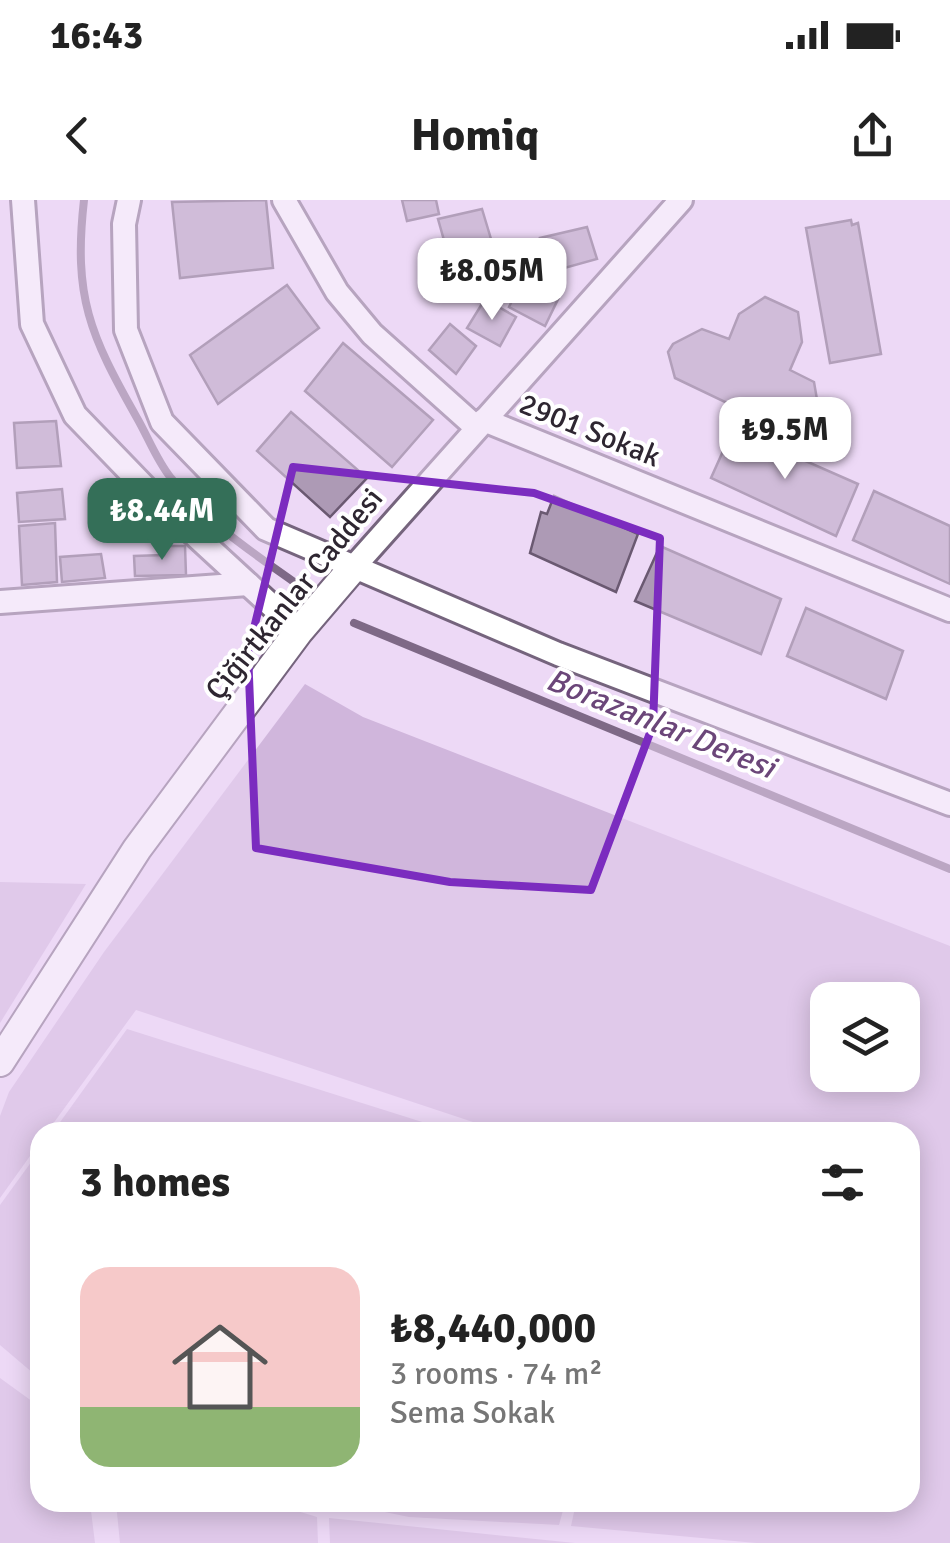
<!DOCTYPE html>
<meta charset="utf-8">
<style>
body{margin:0;font-family:Signika,sans-serif;background:#f2f2f2;color:#222;height:100vh;display:flex;flex-direction:column;font-size:38px;white-space:nowrap}
*{box-sizing:border-box;margin:0}
p{font-size:32px;color:#767676}
.icon{flex:none;width:55px;height:55px;fill:none;stroke:currentColor;stroke-width:2;stroke-linecap:round;stroke-linejoin:round}
.map{position:relative;flex:1;overflow:hidden}
.details{position:absolute;left:30px;top:922px;width:890px;height:390px;display:flex;flex-direction:column;background:#fff;border-radius:30px;box-shadow:0 5px 25px #0003}
.details>*{flex:none}
.controls{position:absolute;left:810px;top:782px;display:grid;gap:20px}
.controls a{display:grid;place-items:center;width:110px;height:110px;border-radius:20px;background:#fff;box-shadow:0 5px 25px #0003;font-size:50px}
.price{position:absolute;translate:-50% -85px;padding:0 22px;border-radius:20px;background:#fff;color:#222;font-size:32px;line-height:65px;filter:drop-shadow(0 2px 5px #0008)}
.price::after{content:'';position:absolute;left:50%;top:60px;width:30px;height:22px;margin-left:-15px;background:inherit;clip-path:polygon(0 0,100% 0,50% 100%)}
.price.on{background:#346f58;color:#fff}
ul{padding:0;list-style:none}
li{display:flex;align-items:center;gap:30px;height:250px;padding:0 50px}
li span{display:grid;place-items:center;flex:none;width:280px;height:200px;border-radius:30px;color:#555}
li>.icon{margin-inline-start:auto}
span .icon{width:120px;height:120px;fill:#fffc;stroke-width:1}
li b{font-size:42px}
h2{display:flex;justify-content:space-between;align-items:center;height:120px;padding:0 50px;font-size:42px}
.status{display:flex;justify-content:space-between;align-items:center;height:70px;padding:0 50px;background:#fff;direction:ltr}
.status svg{height:28px;fill:currentColor}
header{display:flex;justify-content:space-between;align-items:center;height:130px;padding:0 50px;background:#fff;font-size:45px;font-weight:700}
.map>svg:first-child{display:block}
</style>
<div class="status"><b>16:43</b><svg viewBox="0 0 49 12"><path d="M0 12V9h3v3zM5 12V6h3v6zM10 12V3h3v9zM15 12V0h3v12zM26 1h20v11H26zM47 4h2v5h-2z"/></svg></div>
<header><svg class="icon" aria-label="back" viewBox="0 0 24 24"><path d="M15 5l-7 7 7 7"/></svg>Homiq<svg class="icon" aria-label="share" viewBox="0 0 24 24"><path d="M12 15V3M7 8l5-5 5 5M5 13v7h14v-7"/></svg></header>
<div class="map">
<svg width="950" height="1343" viewBox="0 0 950 1343">
<rect width="100%" height="100%" fill="#edd9f6"/>
<g fill="#d0b6dc" fill-rule="evenodd">
<path d="M 305,484 L 363,517 L 950,746 L 950,1343 L 756,1343 L 571,1326 L 576,1303 L 910,1302 L 910,932 L 503,932 L 136,810 L 47,932 L 40,932 L 40,942 L 0,998 L 0,916 L 9,892 L 104,752 ZM 828,800 L 902,800 L 902,875 L 828,875 Z"/>
<path d="M 0,682 L 86,684 L 0,823 Z"/>
<path d="M 127,829 L 454,932 L 53,932 Z"/>
<path d="M 40,950 L 40,1179 L 0,1145 L 0,1005 Z"/>
<path d="M 0,1178 L 40,1207 L 40,1302 L 90,1303 L 95,1343 L 0,1343 Z"/>
<path d="M 116,1303 L 271,1303 L 317,1317 L 318,1343 L 120,1343 Z"/>
<path d="M 341,1303 L 565,1303 L 559,1325 L 409,1317 Z"/>
<path d="M 329,1318 L 575,1343 L 330,1343 Z"/>
</g>
<g fill="none" stroke-linecap="round" stroke-linejoin="round">
<g stroke="#7e6986" stroke-width="8">
<path d="M 84,0 C 73,97 90,135 137,218 C 148,237 157,261 171,278 C 203,320 252,352 294,382"/>
<path d="M 354,423 L 950,669"/>
</g>
</g>
<g fill="#ad9ab5" stroke="#6a5971" stroke-width="2.5">
<path d="M 266,0 L 273,68 L 180,78 L 172,2 Z"/>
<path d="M 402,0 L 436,0 L 439,14 L 407,21 Z"/>
<path d="M 482,9 L 494,49 L 449,58 L 438,19 Z"/>
<path d="M 851,20 L 852,25 L 858,23 L 881,154 L 830,163 L 806,28 Z"/>
<path d="M 587,27 L 597,59 L 550,72 L 540,38 Z"/>
<path d="M 523,79 L 537,87 L 540,81 L 562,91 L 545,126 L 509,107 Z"/>
<path d="M 287,85 L 319,128 L 218,204 L 190,155 Z"/>
<path d="M 765,97 L 798,112 L 802,142 L 790,170 L 814,182 L 820,217 L 817,225 L 792,234 L 675,178 L 668,152 L 673,144 L 702,129 L 729,139 L 739,114 Z"/>
<path d="M 485,99 L 516,117 L 500,146 L 467,128 Z"/>
<path d="M 450,124 L 476,146 L 456,174 L 429,150 Z"/>
<path d="M 343,143 L 433,220 L 392,267 L 305,191 Z"/>
<path d="M 291,212 L 367,278 L 330,317 L 257,251 Z"/>
<path d="M 56,221 L 61,266 L 17,268 L 14,223 Z"/>
<path d="M 733,229 L 858,284 L 836,336 L 711,278 Z"/>
<path d="M 62,289 L 65,319 L 19,322 L 17,293 Z"/>
<path d="M 874,291 L 950,326 L 950,384 L 853,340 Z"/>
<path d="M 554,296 L 638,334 L 616,392 L 530,353 L 541,312 L 547,314 Z"/>
<path d="M 55,323 L 57,382 L 22,385 L 19,326 Z"/>
<path d="M 164,346 L 185,346 L 186,375 L 135,376 L 134,356 L 164,355 Z"/>
<path d="M 660,346 L 781,399 L 761,454 L 635,401 Z"/>
<path d="M 101,354 L 105,378 L 62,382 L 60,357 Z"/>
<path d="M 806,408 L 903,451 L 886,499 L 787,456 Z"/>
</g>
<g fill="none" stroke-linecap="round" stroke-linejoin="round">
<g stroke="#75647d" stroke-width="28">
<g id="minor">
<path d="M 23,0 L 32,124 L 75,215 L 160,303 L 299,431"/>
<path d="M 129,0 L 124,24 L 126,130 L 162,222 L 266,329 L 558,454 L 950,604"/>
<path d="M 284,0 L 337,92 L 372,134 L 477,228"/>
<path d="M 484,220 L 950,410"/>
<path d="M 352,369 L 681,0"/>
<path d="M 0,402 L 248,384"/>
</g>
</g>
<g stroke="#75647d" stroke-width="32">
<path id="tertiary" d="M 0,862 L 137,649 L 299,431 L 352,369"/>
</g>
<use href="#minor" stroke="#fff" stroke-width="22"/>
<use href="#tertiary" stroke="#fff" stroke-width="28"/>
</g>
<path d="M0 0H950V1343H0ZM 293,267 L 534,293 L 660,338 L 653,525 L 591,690 L 450,682 L 256,648 L 248,453 Z" fill="#edd9f6" fill-opacity=".55" fill-rule="evenodd"/>
<path fill="none" stroke="#7b2cbf" stroke-width="8" stroke-linejoin="round" d="M 293,267 L 534,293 L 660,338 L 653,525 L 591,690 L 450,682 L 256,648 L 248,453 Z"/>
<g text-anchor="middle" stroke-width="8" stroke-linejoin="round" paint-order="stroke">
<g font-size="30" fill="#2e2631" stroke="#fff">
<text transform="translate(590 230) rotate(22)" y="10">2901 Sokak</text>
<text transform="translate(294 394) rotate(-51)" y="10">Çiğirtkanlar Caddesi</text>
</g>
<g font-size="32" font-style="italic" fill="#6b4679" stroke="#fff">
<text transform="translate(661 523) rotate(22)" y="11">Borazanlar Deresi</text>
</g>
</g>
</svg>
<div class="controls">
<a><svg class="icon" aria-label="layers" viewBox="0 0 24 24"><path d="M12 4l9 5-9 5-9-5zM3 14l9 5 9-5"/></svg></a>
</div>
<b class="price" style="left:492px;top:123px">₺8.05M</b>
<b class="price" style="left:785px;top:282px">₺9.5M</b>
<b class="price on" style="left:162px;top:363px">₺8.44M</b>
<section class="details">
<h2>3 homes<svg class="icon" aria-label="filters" viewBox="0 0 24 24"><path d="M4 7h16M4 17h16"/><circle cx="9" cy="7" r="2"/><circle cx="15" cy="17" r="2"/></svg></h2>
<ul>
<li><span style="background:linear-gradient(#f6c9c9 70%,#8fb573 0)"><svg class="icon" aria-label="home" viewBox="0 0 24 24"><path d="M3 11l9-7 9 7M6 9v11h12V9"/></svg></span><div><b>₺8,440,000</b><p>3 rooms · 74 m²</p><p>Sema Sokak</p></div></li>
</ul>
</section>
</div>
